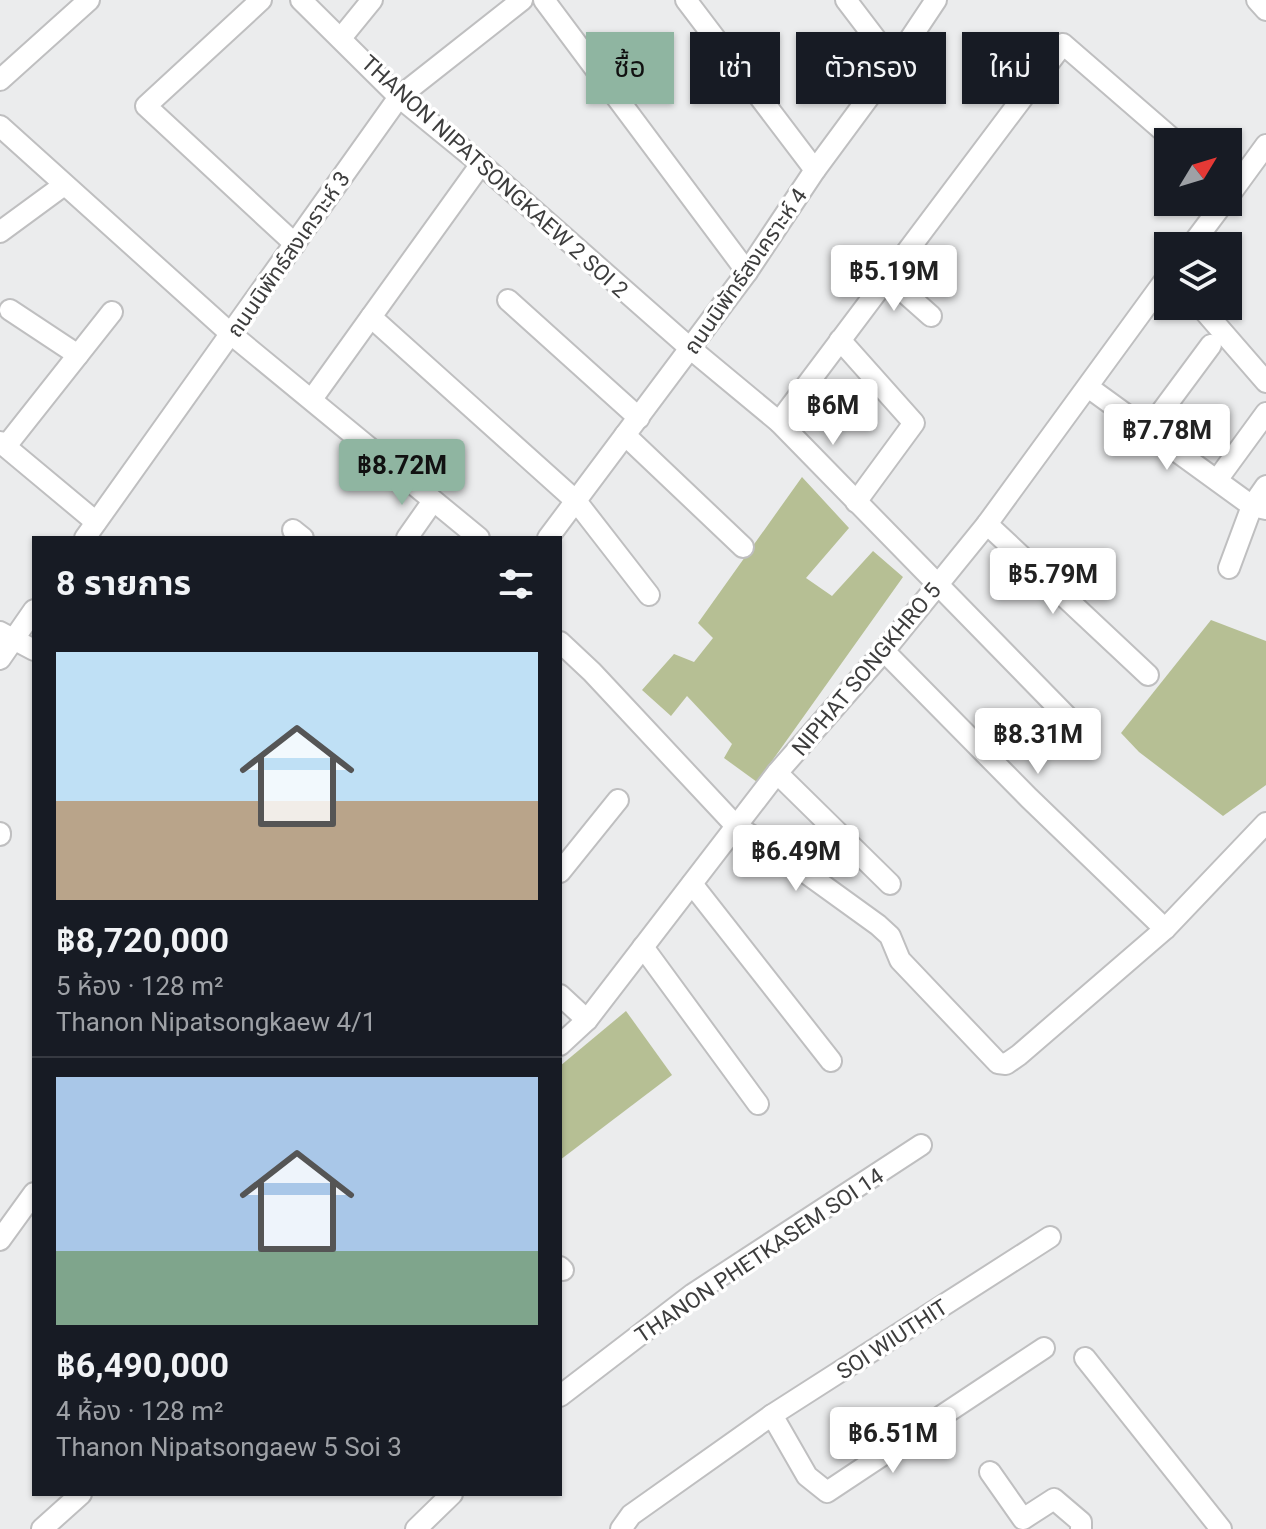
<!DOCTYPE html>
<html lang="th">
<meta charset="utf-8">
<style>
body{margin:0;font-family:Roboto,"Noto Sans Thai",sans-serif;background:#242831;color:#f1f3f6;height:100vh;display:flex;flex-direction:column;font-size:30px;white-space:nowrap}
*{box-sizing:border-box;margin:0}
p{font-size:26px;color:#9ea1a6}
.icon{flex:none;width:44px;height:44px;fill:none;stroke:currentColor;stroke-width:2;stroke-linecap:round;stroke-linejoin:round}
.map{position:relative;flex:1;overflow:hidden}
.panel{position:absolute;left:32px;top:536px;width:530px;height:960px;display:flex;flex-direction:column;background:#171b24;border-radius:0px;box-shadow:0 2px 6px #0004}
.panel>*{flex:none}
.top-card{position:absolute;left:586px;top:32px;width:560px;height:72px;display:flex;gap:16px}
.needle{width:52px;rotate:52deg}
.controls{position:absolute;left:1154px;top:128px;display:grid;gap:16px}
.controls a{display:grid;place-items:center;width:88px;height:88px;border-radius:0px;background:#171b24;box-shadow:0 2px 6px #0004;font-size:40px}
.price{position:absolute;translate:-50% -68px;padding:0 18px;border-radius:8px;background:#fff;color:#222;font-size:26px;line-height:52px;filter:drop-shadow(0 2px 4px #0008)}
.price::after{content:'';position:absolute;left:50%;top:48px;width:24px;height:18px;margin-left:-12px;background:inherit;clip-path:polygon(0 0,100% 0,50% 100%)}
.price.selected{background:#8fb5a1;color:#111}
ul{padding:0;list-style:none}
li{display:grid;align-content:center;gap:16px;height:424px;padding:0 24px}
li+li{border-top:2px solid #363941}
li span{display:grid;place-items:center;height:248px;border-radius:0px;color:#555}
li>.icon{margin-inline-start:auto}
span .icon{width:144px;height:144px;fill:#fffc;stroke-width:1}
li b{font-size:34px}
h2{display:flex;justify-content:space-between;align-items:center;height:96px;padding:0 24px;font-size:34px}
.pill{padding:0 28px;border-radius:0px;background:#171b24;box-shadow:0 2px 6px #0004;font-size:28px;line-height:72px}
.pill.selected{background:#8fb5a1;color:#111}
.map>svg:first-child{display:block}
</style>
<div class="map">
<svg width="1266" height="1529" viewBox="0 0 1266 1529">
<rect width="100%" height="100%" fill="#ebeced"/>
<g fill="#b6bf94">
<path d="M 802,477 L 849,528 L 806,578 L 832,596 L 873,551 L 903,577 L 757,782 L 724,758 L 732,744 L 687,696 L 671,716 L 642,690 L 674,654 L 694,662 L 713,638 L 698,623 Z"/>
<path d="M 1211,620 L 1266,641 L 1266,785 L 1223,816 L 1139,752 L 1121,733 Z"/>
<path d="M 626,1011 L 672,1075 L 560,1160 L 560,1066 Z"/>
</g>
<g fill="none" stroke-linecap="round" stroke-linejoin="round">
<g stroke="#bfbfc0" stroke-width="24">
<g id="minor">
<path d="M 261,0 L 146,106 L 295,244"/>
<path d="M 301,0 L 399,97 L 481,164 L 691,349 L 779,422 L 1082,732"/>
<path d="M 544,0 L 747,272"/>
<path d="M 686,0 L 815,170"/>
<path d="M 846,0 L 894,63"/>
<path d="M 1257,0 L 1266,10"/>
<path d="M 341,38 L 372,0"/>
<path d="M 0,80 L 89,0"/>
<path d="M 0,126 L 231,334 L 479,538"/>
<path d="M 1228,197 L 1266,145"/>
<path d="M 0,232 L 64,185"/>
<path d="M 1191,246 L 1224,202"/>
<path d="M 887,277 L 931,316"/>
<path d="M 508,300 L 639,418"/>
<path d="M 1200,306 L 1266,382"/>
<path d="M 10,310 L 78,355"/>
<path d="M 371,317 L 576,501 L 649,595"/>
<path d="M 840,340 L 914,423 L 856,502"/>
<path d="M 1088,387 L 1252,506 L 1266,509"/>
<path d="M 312,399 L 481,164"/>
<path d="M 779,422 L 1063,44 L 1176,142"/>
<path d="M 1148,430 L 1211,345"/>
<path d="M 625,435 L 743,547"/>
<path d="M 0,442 L 96,522"/>
<path d="M 6,446 L 112,312"/>
<path d="M 1217,480 L 1266,413"/>
<path d="M 987,524 L 1148,675"/>
<path d="M 293,530 L 303,538"/>
<path d="M 85,538 L 399,97 L 522,0"/>
<path d="M 407,538 L 433,501"/>
<path d="M 548,538 L 747,272 L 815,170 L 894,63 L 936,0"/>
<path d="M 1229,568 L 1252,506 L 1266,486"/>
<path d="M 0,632 L 34,650"/>
<path d="M 560,642 L 592,672 L 737,827 L 766,844 L 878,925 L 890,936 L 900,960 L 998,1063 L 1006,1064 L 1019,1055 L 1165,929 L 1266,823"/>
<path d="M 884,651 L 1029,798 L 1165,929"/>
<path d="M 0,659 L 34,610"/>
<path d="M 777,773 L 890,884"/>
<path d="M 0,833 L 0,835"/>
<path d="M 560,872 L 618,800"/>
<path d="M 692,884 L 831,1061"/>
<path d="M 643,947 L 758,1104"/>
<path d="M 560,995 L 587,1020"/>
<path d="M 560,1045 L 587,1020 L 777,773 L 884,651 L 987,524 L 1168,276"/>
<path d="M 0,1240 L 34,1193"/>
<path d="M 560,1267 L 563,1270"/>
<path d="M 1085,1358 L 1221,1529"/>
<path d="M 560,1396 L 693,1294 L 921,1145"/>
<path d="M 772,1415 L 807,1476 L 827,1492 L 1044,1348"/>
<path d="M 990,1472 L 1023,1519 L 1054,1499 L 1081,1522 L 1081,1529"/>
<path d="M 42,1529 L 81,1494"/>
<path d="M 416,1529 L 452,1494"/>
<path d="M 621,1529 L 631,1515 L 772,1415 L 1050,1237"/>
</g>
</g>
<use href="#minor" stroke="#fff" stroke-width="20"/>
</g>
<g text-anchor="middle" stroke-width="7" stroke-linejoin="round" paint-order="stroke">
<g font-size="22" fill="#3d3d3d" stroke="#fff">
<text transform="translate(495 176) rotate(42)" y="8">THANON NIPATSONGKAEW 2 SOI 2</text>
<text transform="translate(288 254) rotate(-55)" y="8">ถนนนิพัทธ์สงเคราะห์ 3</text>
<text transform="translate(745 271) rotate(-55)" y="8">ถนนนิพัทธ์สงเคราะห์ 4</text>
<text transform="translate(866 669) rotate(-50)" y="8">NIPHAT SONGKHRO 5</text>
<text transform="translate(759 1255) rotate(-34)" y="8">THANON PHETKASEM SOI 14</text>
<text transform="translate(892 1339) rotate(-33)" y="8">SOI WIUTHIT</text>
</g>
</g>
</svg>
<div class="controls">
<a><svg class="needle" viewBox="-14 -14 28 28"><path d="M0-13l5 13h-10z" fill="#e53935"/><path d="M0 13l5-13h-10z" fill="#9ea1a6"/></svg></a>
<a><svg class="icon" aria-label="layers" viewBox="0 0 24 24"><path d="M12 4l9 5-9 5-9-5zM3 14l9 5 9-5"/></svg></a>
</div>
<b class="price" style="left:894px;top:313px">฿5.19M</b>
<b class="price" style="left:833px;top:447px">฿6M</b>
<b class="price" style="left:1167px;top:472px">฿7.78M</b>
<b class="price selected" style="left:402px;top:507px">฿8.72M</b>
<b class="price" style="left:1053px;top:616px">฿5.79M</b>
<b class="price" style="left:1038px;top:776px">฿8.31M</b>
<b class="price" style="left:796px;top:893px">฿6.49M</b>
<b class="price" style="left:893px;top:1475px">฿6.51M</b>
<div class="top-card">
<a class="pill selected">ซื้อ</a>
<a class="pill">เช่า</a>
<a class="pill">ตัวกรอง</a>
<a class="pill">ใหม่</a>
</div>
<section class="panel">
<h2>8 รายการ<svg class="icon" aria-label="filters" viewBox="0 0 24 24"><path d="M4 7h16M4 17h16"/><circle cx="9" cy="7" r="2"/><circle cx="15" cy="17" r="2"/></svg></h2>
<ul>
<li><span style="background:linear-gradient(#bfe0f5 60%,#b9a48a 0)"><svg class="icon" aria-label="home" viewBox="0 0 24 24"><path d="M3 11l9-7 9 7M6 9v11h12V9"/></svg></span><div><b>฿8,720,000</b><p>5 ห้อง · 128 m²</p><p>Thanon Nipatsongkaew 4/1</p></div></li>
<li><span style="background:linear-gradient(#a9c7e8 70%,#7fa58c 0)"><svg class="icon" aria-label="home" viewBox="0 0 24 24"><path d="M3 11l9-7 9 7M6 9v11h12V9"/></svg></span><div><b>฿6,490,000</b><p>4 ห้อง · 128 m²</p><p>Thanon Nipatsongaew 5 Soi 3</p></div></li>
</ul>
</section>
</div>
